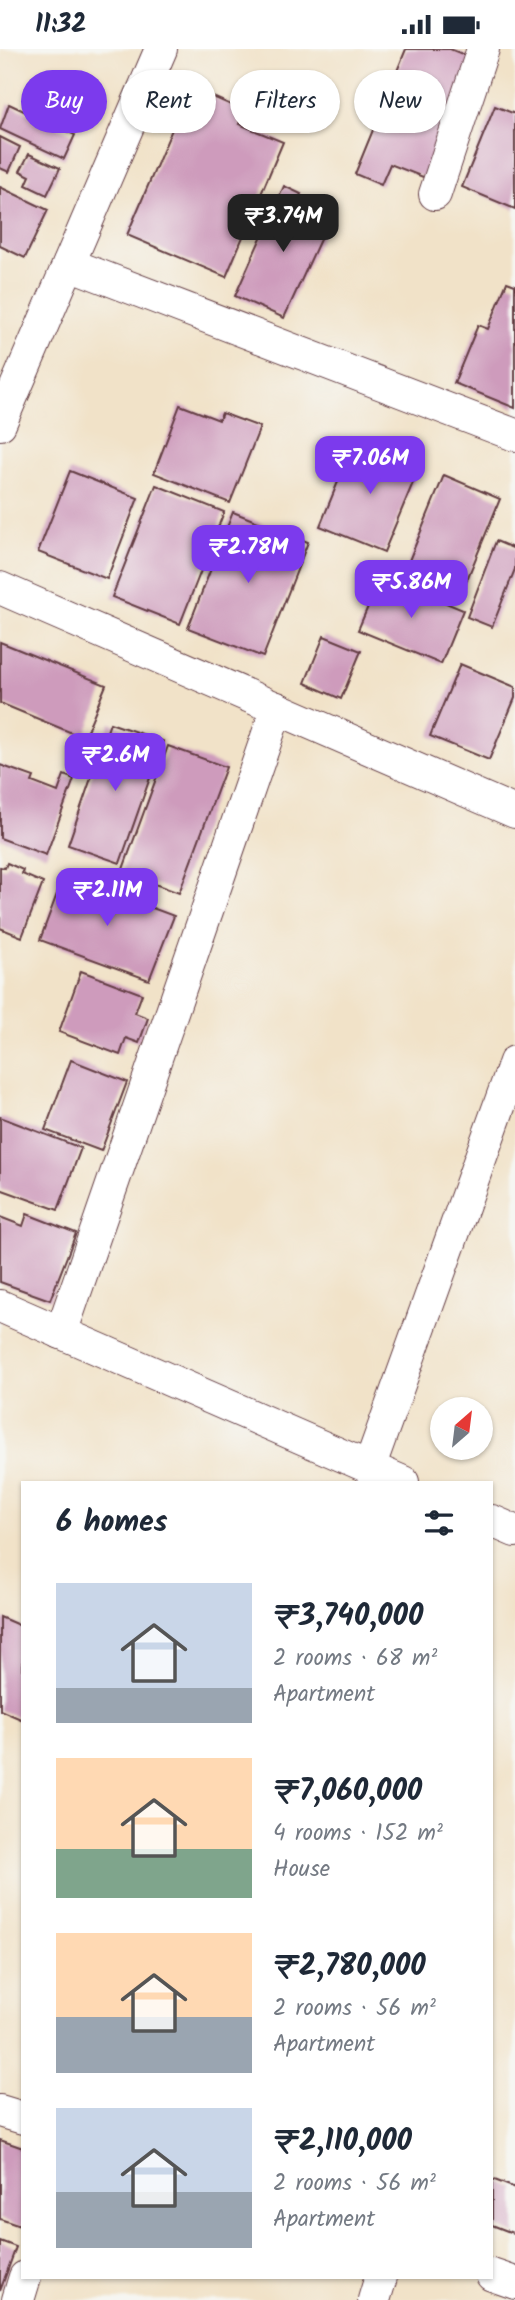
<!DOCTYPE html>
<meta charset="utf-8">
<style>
body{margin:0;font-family:Kalam,sans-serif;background:#f2f2f3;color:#1f2937;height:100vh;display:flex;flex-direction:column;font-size:26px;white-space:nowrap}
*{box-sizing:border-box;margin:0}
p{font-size:23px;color:#747a83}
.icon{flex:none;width:38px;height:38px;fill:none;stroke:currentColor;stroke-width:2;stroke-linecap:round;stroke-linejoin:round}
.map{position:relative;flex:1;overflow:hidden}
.panel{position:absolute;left:21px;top:1432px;width:472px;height:798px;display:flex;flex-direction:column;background:#fff;border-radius:0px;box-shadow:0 2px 5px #0004}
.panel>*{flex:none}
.hud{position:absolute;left:21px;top:21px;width:474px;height:63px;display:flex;gap:14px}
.needle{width:46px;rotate:28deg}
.controls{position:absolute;left:430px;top:1348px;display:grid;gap:14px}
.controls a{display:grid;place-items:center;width:63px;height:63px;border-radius:50%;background:#fff;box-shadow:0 2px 5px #0004;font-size:35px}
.price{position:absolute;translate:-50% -60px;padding:0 16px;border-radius:14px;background:#7c3aed;color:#fff;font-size:23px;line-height:46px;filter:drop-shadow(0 2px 4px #0008)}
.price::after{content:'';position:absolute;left:50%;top:42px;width:21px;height:16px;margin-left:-10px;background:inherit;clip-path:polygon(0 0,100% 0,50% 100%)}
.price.selected{background:#222;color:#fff}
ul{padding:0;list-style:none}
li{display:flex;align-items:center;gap:21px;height:175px;padding:0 35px}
li span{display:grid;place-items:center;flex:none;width:196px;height:140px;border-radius:0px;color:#555}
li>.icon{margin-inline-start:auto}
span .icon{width:84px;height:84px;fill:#fffc;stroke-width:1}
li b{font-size:30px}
h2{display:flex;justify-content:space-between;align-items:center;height:84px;padding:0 35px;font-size:30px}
.tag{padding:0 24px;border-radius:32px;background:#fff;box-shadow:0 2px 5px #0004;font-size:24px;line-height:63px}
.tag.selected{background:#7c3aed;color:#fff}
.status{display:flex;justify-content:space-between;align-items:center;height:49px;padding:0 35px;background:#fff;direction:ltr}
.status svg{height:19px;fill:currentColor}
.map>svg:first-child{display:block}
</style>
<div class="status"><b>11:32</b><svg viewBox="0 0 49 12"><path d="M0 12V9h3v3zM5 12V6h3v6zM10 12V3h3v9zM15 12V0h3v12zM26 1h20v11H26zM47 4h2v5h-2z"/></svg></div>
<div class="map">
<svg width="515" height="2251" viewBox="0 0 515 2251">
<rect width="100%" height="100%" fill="#f6f6f2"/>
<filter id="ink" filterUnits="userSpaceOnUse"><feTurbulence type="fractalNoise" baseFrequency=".0143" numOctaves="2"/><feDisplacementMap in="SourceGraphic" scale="14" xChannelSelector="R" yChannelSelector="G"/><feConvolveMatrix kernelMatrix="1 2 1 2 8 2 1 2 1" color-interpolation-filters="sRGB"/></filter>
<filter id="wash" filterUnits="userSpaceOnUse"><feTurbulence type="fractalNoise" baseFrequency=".00686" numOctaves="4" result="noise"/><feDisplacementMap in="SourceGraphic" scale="28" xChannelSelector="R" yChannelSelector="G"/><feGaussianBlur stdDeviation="1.57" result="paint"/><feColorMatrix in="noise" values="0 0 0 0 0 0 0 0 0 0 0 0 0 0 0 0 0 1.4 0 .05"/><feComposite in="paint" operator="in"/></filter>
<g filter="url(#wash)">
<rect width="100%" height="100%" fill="#f1e2c8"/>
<g id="blocks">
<g fill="#ce9bbc">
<path d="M 406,0 L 450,0 L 490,16 L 441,135 L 390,115 L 381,136 L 355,125 Z"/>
<path d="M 190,38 L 245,62 L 239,75 L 283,93 L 226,228 L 127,186 Z"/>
<path d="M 9,55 L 75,86 L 64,110 L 0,80 Z"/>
<path d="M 495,57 L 515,65 L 515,160 L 462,138 Z"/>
<path d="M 0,88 L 20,98 L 9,123 L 0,119 Z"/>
<path d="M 29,105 L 60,119 L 47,146 L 26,136 L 30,127 L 20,122 Z"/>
<path d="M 284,137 L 301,145 L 294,160 L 312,167 L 319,153 L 334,160 L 284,269 L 235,247 Z"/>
<path d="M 0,138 L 48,161 L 25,209 L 0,197 Z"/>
<path d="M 507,233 L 515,236 L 515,359 L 454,334 L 478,276 L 488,280 Z"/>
<path d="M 180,356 L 219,371 L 222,364 L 260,378 L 230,454 L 154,424 Z"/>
<path d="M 355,391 L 420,417 L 384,503 L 320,477 Z"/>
<path d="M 70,422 L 138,449 L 107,530 L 38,503 Z"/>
<path d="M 444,426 L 500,450 L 464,538 L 408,514 Z"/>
<path d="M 156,436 L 224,463 L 180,575 L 112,548 Z"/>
<path d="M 233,463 L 308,493 L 263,608 L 188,579 Z"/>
<path d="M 496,492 L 515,500 L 515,520 L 492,578 L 467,568 Z"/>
<path d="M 381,527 L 463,561 L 441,615 L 358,581 Z"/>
<path d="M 324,587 L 361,602 L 341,650 L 305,634 Z"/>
<path d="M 0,593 L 106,636 L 84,689 L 0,654 Z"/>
<path d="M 460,615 L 515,638 L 515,649 L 489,711 L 430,687 Z"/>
<path d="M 110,674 L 163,692 L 120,814 L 68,796 Z"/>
<path d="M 168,697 L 226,718 L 179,844 L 122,823 Z"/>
<path d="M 0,716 L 34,728 L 32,733 L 58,743 L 64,726 L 74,730 L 46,806 L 0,789 Z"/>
<path d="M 7,814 L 23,821 L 22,825 L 43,834 L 22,888 L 0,879 L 0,818 L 5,819 Z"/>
<path d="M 64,826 L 174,867 L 149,931 L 40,891 Z"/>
<path d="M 81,922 L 142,945 L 135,964 L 148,969 L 139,994 L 126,989 L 120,1006 L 59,983 Z"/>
<path d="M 71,1011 L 127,1033 L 101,1102 L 45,1081 Z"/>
<path d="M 0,1068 L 81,1099 L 58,1161 L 0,1140 Z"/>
<path d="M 27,1165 L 76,1184 L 50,1251 L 0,1233 L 0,1168 L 23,1177 Z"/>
<path d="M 0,1568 L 23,1578 L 23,1671 L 0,1661 Z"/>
<path d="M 0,2091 L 23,2099 L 23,2178 L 0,2170 Z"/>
<path d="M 492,2130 L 515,2139 L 515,2185 L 492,2176 Z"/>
<path d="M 0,2192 L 16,2198 L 0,2242 Z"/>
</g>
</g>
</g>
<g filter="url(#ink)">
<use href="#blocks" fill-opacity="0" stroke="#633c43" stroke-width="2"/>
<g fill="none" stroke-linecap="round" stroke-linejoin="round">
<g stroke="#633c43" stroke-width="34">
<g id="minor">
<path d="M 435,145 L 483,0"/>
<path d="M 69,215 L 515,386"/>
<path d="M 0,375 L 161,0"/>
<path d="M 0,539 L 515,763"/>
<path d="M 0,1257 L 403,1433"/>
<path d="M 61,1284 L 277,659"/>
<path d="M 369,1419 L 515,1013"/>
<path d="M 492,1472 L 515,1482"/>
<path d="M 0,2062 L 23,2069"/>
<path d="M 492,2226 L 515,2234"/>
<path d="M 18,2251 L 25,2228"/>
<path d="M 374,2251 L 381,2228"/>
</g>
</g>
<use href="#minor" stroke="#fff" stroke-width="32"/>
</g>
</g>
</svg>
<div class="controls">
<a><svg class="needle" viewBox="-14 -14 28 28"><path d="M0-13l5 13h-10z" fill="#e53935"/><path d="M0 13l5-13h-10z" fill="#747a83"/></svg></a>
</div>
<b class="price selected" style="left:283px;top:205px">₹3.74M</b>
<b class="price" style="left:370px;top:447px">₹7.06M</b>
<b class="price" style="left:248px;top:536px">₹2.78M</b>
<b class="price" style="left:411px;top:571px">₹5.86M</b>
<b class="price" style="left:115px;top:744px">₹2.6M</b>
<b class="price" style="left:107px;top:879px">₹2.11M</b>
<div class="hud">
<a class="tag selected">Buy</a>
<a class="tag">Rent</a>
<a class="tag">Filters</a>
<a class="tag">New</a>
</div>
<section class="panel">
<h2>6 homes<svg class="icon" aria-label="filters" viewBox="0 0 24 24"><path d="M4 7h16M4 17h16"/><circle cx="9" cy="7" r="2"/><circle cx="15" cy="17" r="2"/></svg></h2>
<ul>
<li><span style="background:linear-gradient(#c9d6e8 75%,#9aa5b1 0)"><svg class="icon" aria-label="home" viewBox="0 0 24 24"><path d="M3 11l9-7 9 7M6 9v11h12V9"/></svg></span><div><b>₹3,740,000</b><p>2 rooms · 68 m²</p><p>Apartment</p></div></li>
<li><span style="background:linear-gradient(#ffd9b3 65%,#7fa58c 0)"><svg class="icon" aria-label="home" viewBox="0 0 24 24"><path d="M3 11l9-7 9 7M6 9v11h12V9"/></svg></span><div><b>₹7,060,000</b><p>4 rooms · 152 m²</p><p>House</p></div></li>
<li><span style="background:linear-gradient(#ffd9b3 60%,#9aa5b1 0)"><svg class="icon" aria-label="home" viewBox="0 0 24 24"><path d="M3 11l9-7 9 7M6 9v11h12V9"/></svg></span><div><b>₹2,780,000</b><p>2 rooms · 56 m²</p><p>Apartment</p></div></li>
<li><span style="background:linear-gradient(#c9d6e8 60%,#9aa5b1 0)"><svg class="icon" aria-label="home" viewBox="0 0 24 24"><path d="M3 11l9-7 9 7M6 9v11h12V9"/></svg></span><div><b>₹2,110,000</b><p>2 rooms · 56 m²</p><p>Apartment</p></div></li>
</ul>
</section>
</div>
